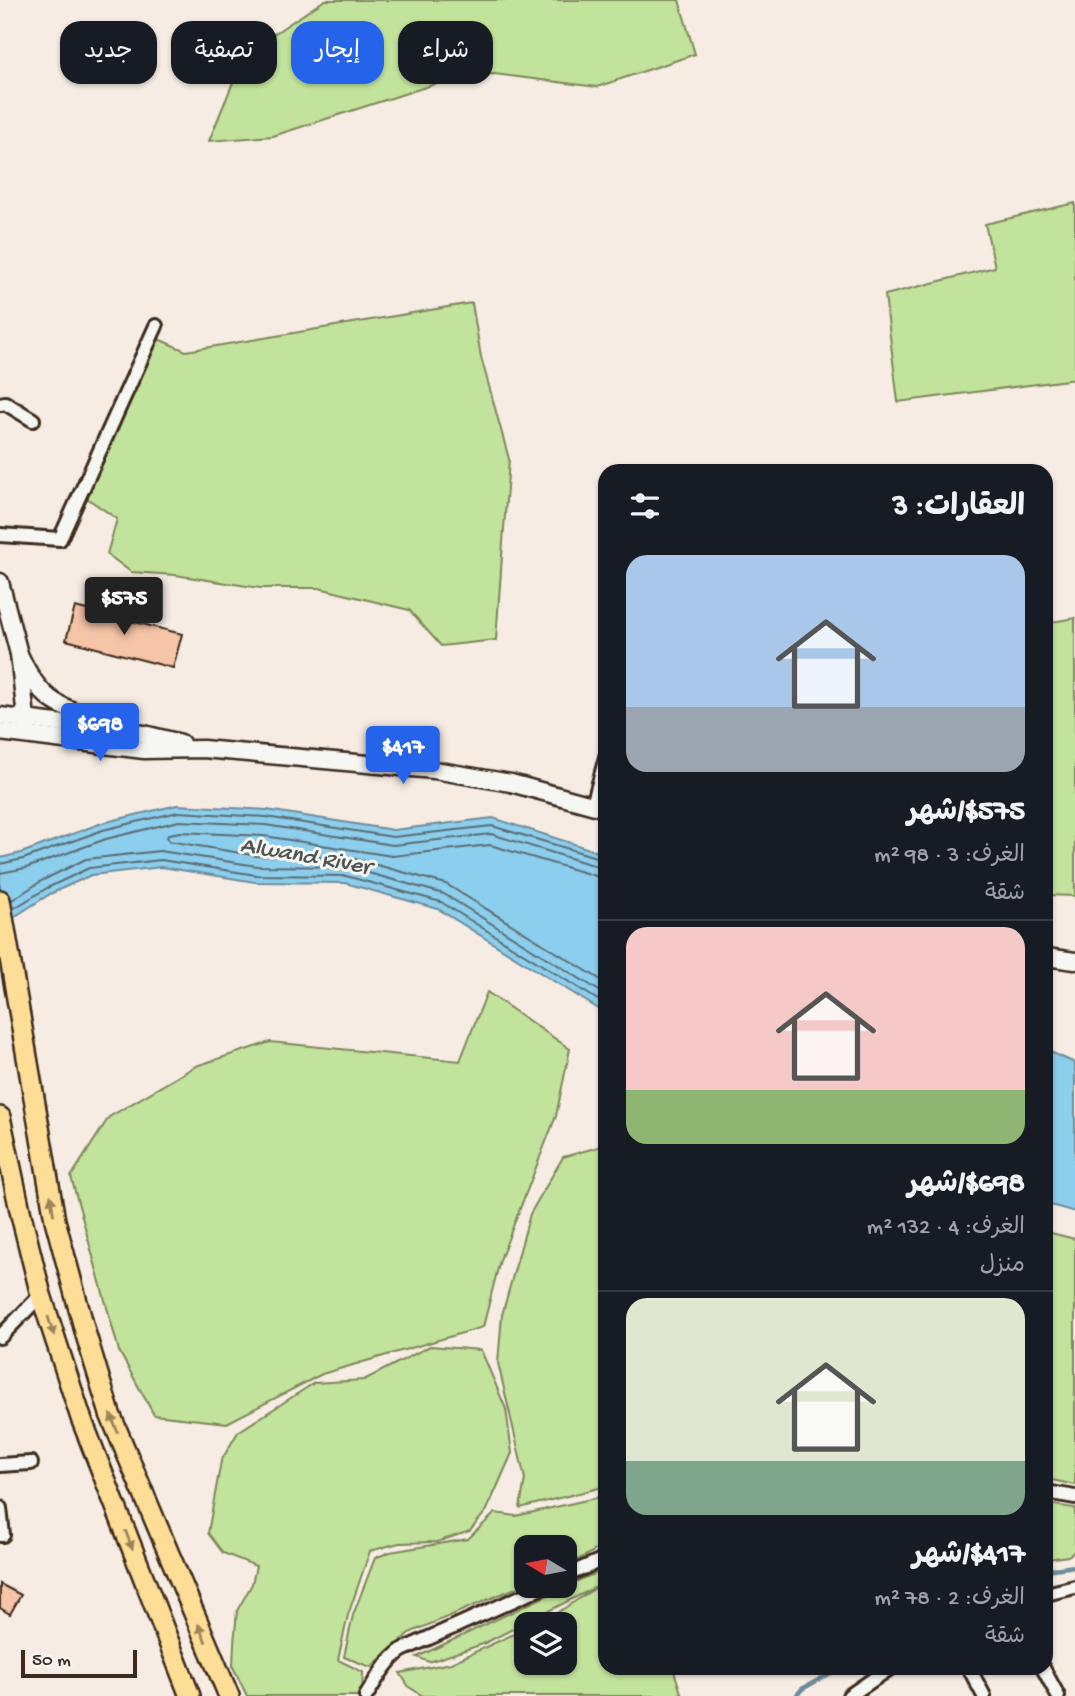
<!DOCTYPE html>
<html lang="ar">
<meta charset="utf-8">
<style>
body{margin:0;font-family:"Gochi Hand","Playpen Sans Arabic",sans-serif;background:#242831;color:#f1f3f6;direction:rtl;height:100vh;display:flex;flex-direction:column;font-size:26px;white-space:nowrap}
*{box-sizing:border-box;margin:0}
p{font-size:23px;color:#9ea1a6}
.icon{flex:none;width:38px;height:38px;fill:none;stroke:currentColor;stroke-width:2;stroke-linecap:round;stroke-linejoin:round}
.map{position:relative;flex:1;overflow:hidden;direction:ltr}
.drawer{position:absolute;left:598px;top:464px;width:455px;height:1211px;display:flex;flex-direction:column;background:#171b24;border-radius:21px;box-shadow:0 2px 5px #0004;direction:rtl}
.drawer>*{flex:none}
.guide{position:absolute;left:21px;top:21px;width:472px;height:63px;direction:rtl;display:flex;gap:14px}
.needle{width:46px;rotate:280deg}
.buttons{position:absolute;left:514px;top:1535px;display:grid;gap:14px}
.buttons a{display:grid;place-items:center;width:63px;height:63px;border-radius:14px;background:#171b24;box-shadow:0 2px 5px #0004;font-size:35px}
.scale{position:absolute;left:21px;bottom:18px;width:116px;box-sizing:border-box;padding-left:7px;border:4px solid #3b2a1e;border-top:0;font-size:19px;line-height:24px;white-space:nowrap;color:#3b2a1e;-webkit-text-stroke:5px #f6f6f2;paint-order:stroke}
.price{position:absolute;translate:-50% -60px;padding:0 16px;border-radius:7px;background:#2563eb;color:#fff;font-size:23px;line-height:46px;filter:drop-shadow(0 2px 4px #0008)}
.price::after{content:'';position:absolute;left:50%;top:42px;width:21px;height:16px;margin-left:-10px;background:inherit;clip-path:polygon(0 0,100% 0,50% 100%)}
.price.selected{background:#222;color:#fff}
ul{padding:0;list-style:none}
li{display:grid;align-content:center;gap:14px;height:371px;padding:0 28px}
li+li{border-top:2px solid #363941}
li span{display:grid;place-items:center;height:217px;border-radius:21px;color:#555}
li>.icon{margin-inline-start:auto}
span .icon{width:126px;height:126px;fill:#fffc;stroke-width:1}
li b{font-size:30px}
h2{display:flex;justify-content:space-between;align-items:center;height:84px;padding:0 28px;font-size:30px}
.tag{padding:0 24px;border-radius:21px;background:#171b24;box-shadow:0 2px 5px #0004;font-size:24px;line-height:63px}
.tag.selected{background:#2563eb;color:#fff}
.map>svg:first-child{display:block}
</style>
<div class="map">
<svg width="1075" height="1696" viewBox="0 0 1075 1696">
<rect width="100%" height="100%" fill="#f6ece3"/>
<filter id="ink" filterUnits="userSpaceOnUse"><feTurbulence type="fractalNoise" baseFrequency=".0143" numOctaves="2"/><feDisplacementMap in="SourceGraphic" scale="14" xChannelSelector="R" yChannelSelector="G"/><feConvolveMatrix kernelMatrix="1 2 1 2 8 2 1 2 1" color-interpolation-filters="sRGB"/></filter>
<g filter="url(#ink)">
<g fill="#c2e39b" stroke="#7e865c" stroke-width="2">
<path d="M 325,0 L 679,0 L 695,54 L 597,87 L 494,74 L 463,75 L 273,136 L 209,141 L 245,53 Z"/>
<path d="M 1075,203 L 1075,379 L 898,402 L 885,295 L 995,267 L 985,224 Z"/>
<path d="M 472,303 L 481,357 L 509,459 L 496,640 L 441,646 L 409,610 L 319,588 L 260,588 L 175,575 L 131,572 L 107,554 L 117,519 L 81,494 L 140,351 L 158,339 L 186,351 Z"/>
<path d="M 1075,618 L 1075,896 L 1047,895 L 1046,623 Z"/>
<path d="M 487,992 L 570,1049 L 556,1116 L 500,1260 L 483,1327 L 322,1374 L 227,1423 L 154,1415 L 119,1351 L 71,1177 L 109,1117 L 196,1066 L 270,1042 L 460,1061 Z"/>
<path d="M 605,1145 L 605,1494 L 603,1487 L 520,1508 L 525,1479 L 498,1363 L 502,1315 L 530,1214 L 563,1157 Z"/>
<path d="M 1047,1232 L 1075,1239 L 1075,1485 L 1047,1479 Z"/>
<path d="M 430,1346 L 481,1350 L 506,1409 L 512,1453 L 487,1510 L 470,1531 L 437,1542 L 399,1543 L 370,1551 L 348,1615 L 338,1660 L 363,1672 L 362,1691 L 357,1696 L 247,1696 L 233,1667 L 234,1643 L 237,1611 L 252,1584 L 256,1566 L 223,1553 L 208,1533 L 221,1461 L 238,1432 L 314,1383 L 364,1380 Z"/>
<path d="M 600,1497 L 605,1513 L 605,1545 L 565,1567 L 565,1547 L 527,1547 L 527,1583 L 409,1633 L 371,1667 L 344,1657 L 353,1615 L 375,1558 L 390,1552 L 468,1539 L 495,1513 L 516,1516 Z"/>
<path d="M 1046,1504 L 1075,1508 L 1075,1551 L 1068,1556 L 1047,1559 Z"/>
<path d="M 605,1570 L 606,1668 L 673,1668 L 682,1696 L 423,1696 L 409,1687 L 400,1673 L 451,1663 L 527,1628 L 527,1662 L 565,1662 L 565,1624 L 535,1624 L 554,1615 L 600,1585 L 483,1644 L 429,1662 L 417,1657 L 584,1578 Z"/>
</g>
<g fill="#8cceee" stroke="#6c8c9b" stroke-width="2">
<path d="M 177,805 L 267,810 L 393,830 L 493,818 L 605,854 L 605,1013 L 438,909 L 345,883 L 255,882 L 162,867 L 91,875 L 50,894 L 0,926 L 0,858 L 21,853 L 102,823 Z"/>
<path d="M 1046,1050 L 1075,1063 L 1075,1212 L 1047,1204 Z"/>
</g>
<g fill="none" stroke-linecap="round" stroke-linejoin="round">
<g stroke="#5b6c71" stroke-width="2">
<path d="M 0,864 L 23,859 L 103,830 L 178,812 L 266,817 L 393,837 L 492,826 L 606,860"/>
<path d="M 0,873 L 26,868 L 106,839 L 179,821 L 265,825 L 393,845 L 491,834 L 606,869"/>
<path d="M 606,879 L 490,845 L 392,856 L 264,836 L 180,832 L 169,834 L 167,837 L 169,841 L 258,856 L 348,857 L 446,884 L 606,983"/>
<path d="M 12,900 L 43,880 L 86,859 L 160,851 L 257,866 L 347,867 L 444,894 L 606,995"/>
<path d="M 13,909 L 47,888 L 89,868 L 161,860 L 256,875 L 346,876 L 441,902 L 606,1005"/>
</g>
<g stroke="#6c8c9b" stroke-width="4.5">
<path d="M 1046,1570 L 1075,1566"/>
<path d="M 796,1696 L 802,1689 L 840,1668"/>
</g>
</g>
<g fill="#f6c4a7" stroke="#3b2a1e" stroke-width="2">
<path d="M 75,607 L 182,634 L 173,668 L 66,640 Z"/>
<path d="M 0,1584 L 21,1595 L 10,1614 L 0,1608 Z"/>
</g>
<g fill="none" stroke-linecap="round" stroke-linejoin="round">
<g stroke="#3b2a1e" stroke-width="18">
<g id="minor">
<path d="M 0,404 L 5,403 L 33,420"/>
<path d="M 0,535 L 60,539 L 156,326"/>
<path d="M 593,805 L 606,757"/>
<path d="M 0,1337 L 41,1295"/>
<path d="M 0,1465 L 31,1463"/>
<path d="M 1046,1492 L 1075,1497"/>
<path d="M 0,1508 L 3,1535 L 0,1535"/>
<path d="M 565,1576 L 606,1558"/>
<path d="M 1046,1594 L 1075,1587"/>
<path d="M 969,1668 L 984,1696"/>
<path d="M 1043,1668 L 1058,1696"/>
<path d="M 366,1696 C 377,1679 385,1662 402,1650 L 545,1586"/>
<path d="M 849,1696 L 890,1668"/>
</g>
</g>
<g stroke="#3b2a1e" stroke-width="21">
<g id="tertiary">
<path d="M 0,582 L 19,654 L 27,727"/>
<path d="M 19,654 C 42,705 59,706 109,723"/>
<path d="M 0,716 L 144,734 L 181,743"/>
<path d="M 0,732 L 144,750 L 203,749 L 434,770 L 511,783 L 606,809"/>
<path d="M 1046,957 L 1075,961"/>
</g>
</g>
<g stroke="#3b2a1e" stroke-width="24">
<g id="primary">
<path d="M 0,900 L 55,1220 L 86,1335 L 110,1414 L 229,1696"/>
<path d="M 0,1117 L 21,1215 L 41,1295 L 81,1418 L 190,1696"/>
</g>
</g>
<use href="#minor" stroke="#f6f6f2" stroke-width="12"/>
<use href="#tertiary" stroke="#f6f6f2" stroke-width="16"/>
<use href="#primary" stroke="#fedd96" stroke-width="19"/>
</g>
<defs><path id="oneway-solid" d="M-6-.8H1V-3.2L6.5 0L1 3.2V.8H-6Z" transform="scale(1.75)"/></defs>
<g fill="#9c845a">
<use href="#oneway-solid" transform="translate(52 1205) rotate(-99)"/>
<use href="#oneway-solid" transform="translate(51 1326) rotate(72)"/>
<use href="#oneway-solid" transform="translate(114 1423) rotate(-112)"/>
<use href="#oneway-solid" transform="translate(129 1540) rotate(69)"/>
<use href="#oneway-solid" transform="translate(202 1633) rotate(-113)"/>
</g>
</g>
<g text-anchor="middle" stroke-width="6" stroke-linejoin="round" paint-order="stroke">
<g font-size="24" font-style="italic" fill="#4f5352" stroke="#f6f6f2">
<text transform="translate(306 854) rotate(10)" y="8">Alwand River</text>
</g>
</g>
</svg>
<div class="buttons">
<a><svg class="needle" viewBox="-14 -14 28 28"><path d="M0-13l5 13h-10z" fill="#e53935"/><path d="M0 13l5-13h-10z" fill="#9ea1a6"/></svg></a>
<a><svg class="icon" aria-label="layers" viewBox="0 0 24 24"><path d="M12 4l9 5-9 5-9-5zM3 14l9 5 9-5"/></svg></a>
</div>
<div class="scale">50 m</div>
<b class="price selected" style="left:124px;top:637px">$575</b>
<b class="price" style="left:100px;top:763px">$698</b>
<b class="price" style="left:403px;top:786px">$417</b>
<div class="guide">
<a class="tag">شراء</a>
<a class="tag selected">إيجار</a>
<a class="tag">تصفية</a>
<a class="tag">جديد</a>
</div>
<section class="drawer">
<h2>العقارات: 3<svg class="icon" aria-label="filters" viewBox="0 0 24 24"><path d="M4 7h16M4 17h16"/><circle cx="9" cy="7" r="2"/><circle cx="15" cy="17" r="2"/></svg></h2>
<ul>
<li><span style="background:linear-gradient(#a9c7e8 70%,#9aa5b1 0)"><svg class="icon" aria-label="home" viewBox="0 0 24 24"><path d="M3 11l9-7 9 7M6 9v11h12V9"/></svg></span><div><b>$575/شهر</b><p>الغرف: 3 · 98 m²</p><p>شقة</p></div></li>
<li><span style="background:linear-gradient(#f6c9c9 75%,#8fb573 0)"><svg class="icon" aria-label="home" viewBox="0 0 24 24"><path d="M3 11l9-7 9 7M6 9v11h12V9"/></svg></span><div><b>$698/شهر</b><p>الغرف: 4 · 132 m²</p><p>منزل</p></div></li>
<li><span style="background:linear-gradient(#dfe7d0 75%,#7fa58c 0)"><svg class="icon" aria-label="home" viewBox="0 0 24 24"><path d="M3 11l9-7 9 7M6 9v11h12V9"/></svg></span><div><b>$417/شهر</b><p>الغرف: 2 · 78 m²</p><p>شقة</p></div></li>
</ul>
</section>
</div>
